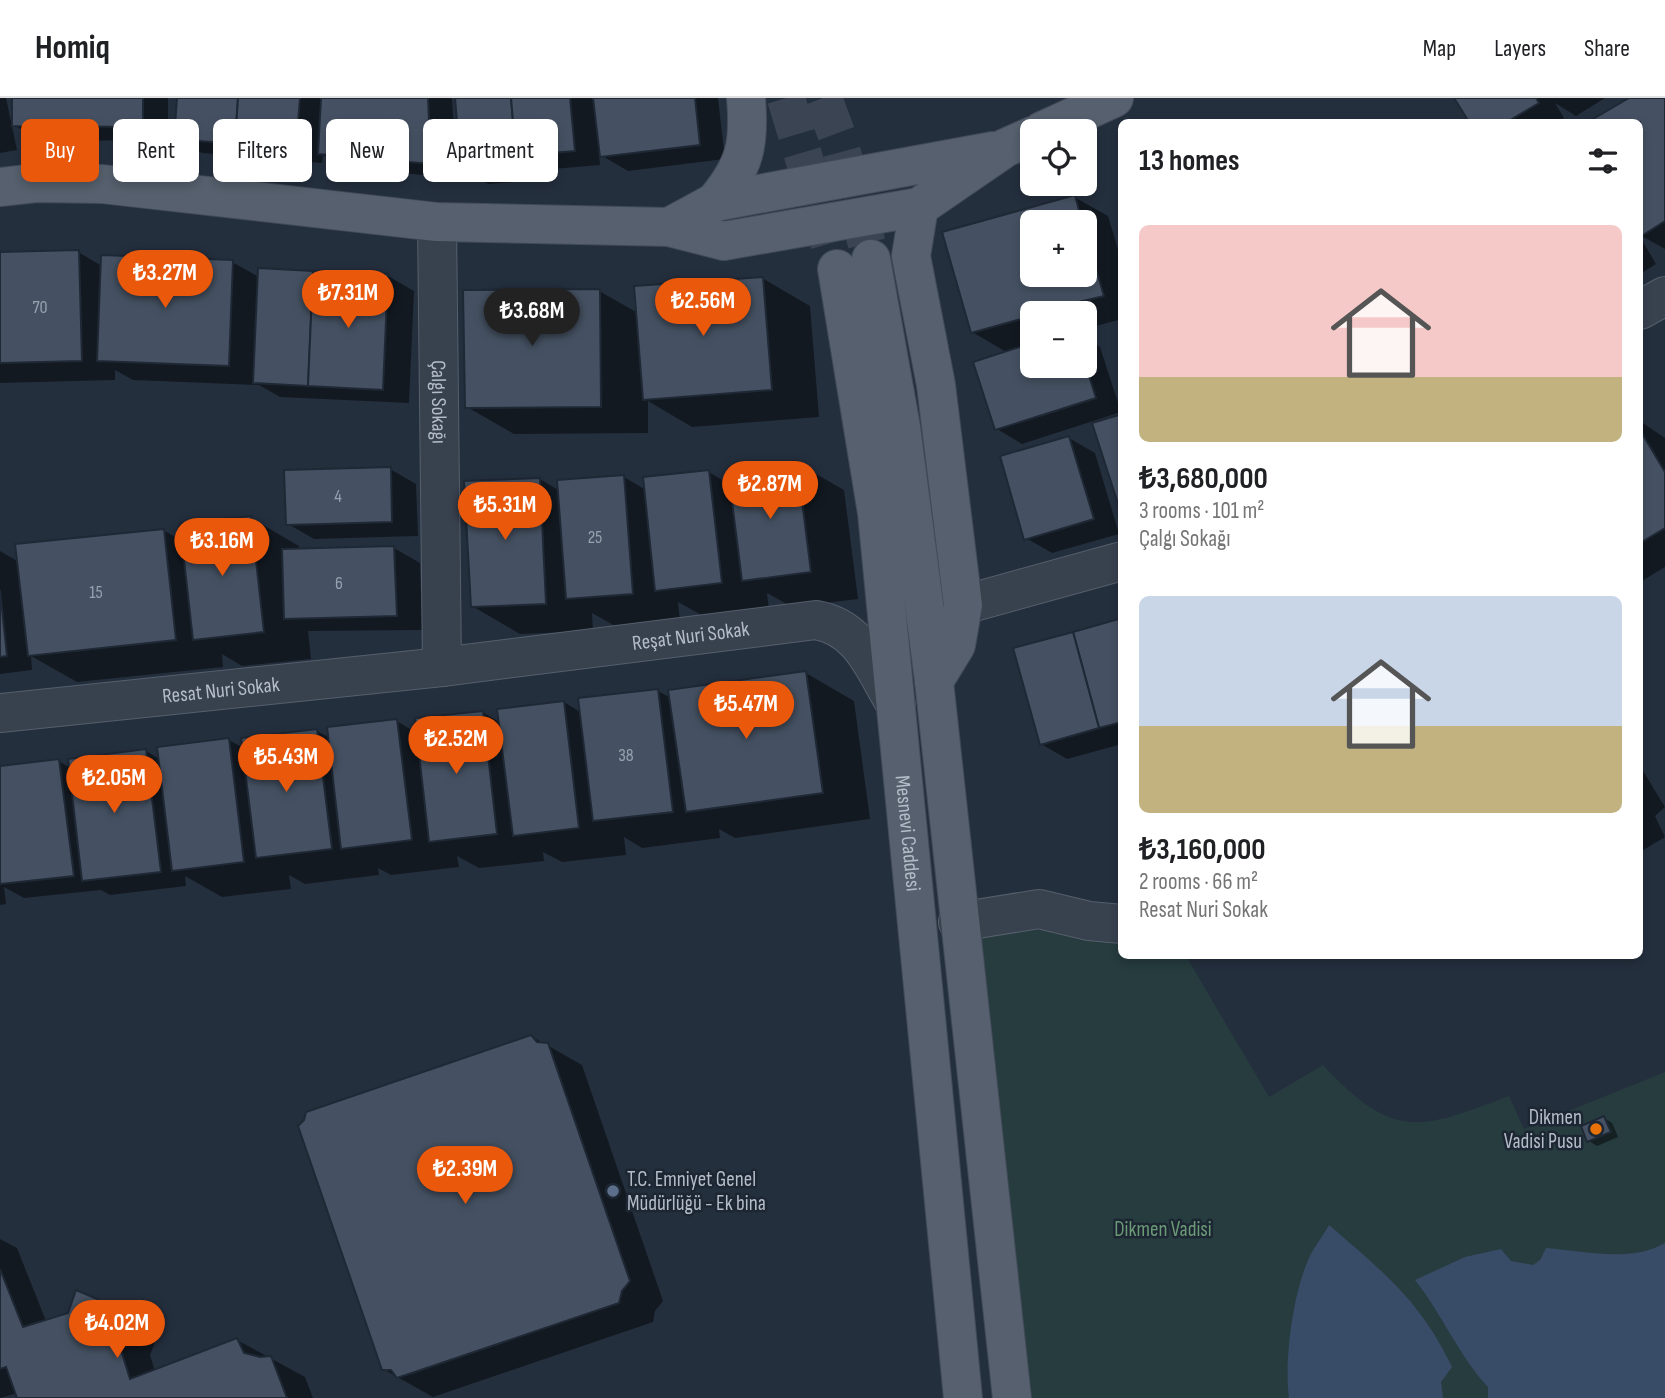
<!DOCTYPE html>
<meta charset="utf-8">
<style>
body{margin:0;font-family:"Sofia Sans Condensed",sans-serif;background:#f2f2f2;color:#202124;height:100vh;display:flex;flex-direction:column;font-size:26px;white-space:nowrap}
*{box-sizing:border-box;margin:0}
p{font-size:23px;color:#757577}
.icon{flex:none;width:38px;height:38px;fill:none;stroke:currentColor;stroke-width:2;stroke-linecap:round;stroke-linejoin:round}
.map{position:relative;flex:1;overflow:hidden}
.side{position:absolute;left:1118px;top:21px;width:525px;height:840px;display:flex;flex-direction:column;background:#fff;border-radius:10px;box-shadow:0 4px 10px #0003}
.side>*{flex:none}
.guide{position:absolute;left:21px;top:21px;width:665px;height:63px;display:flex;gap:14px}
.buttons{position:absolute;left:1020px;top:21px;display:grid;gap:14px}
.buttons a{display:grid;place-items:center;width:77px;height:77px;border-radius:10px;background:#fff;box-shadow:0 4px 10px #0003;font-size:35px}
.price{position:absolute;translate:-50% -60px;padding:0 16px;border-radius:24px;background:#ea580c;color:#fff;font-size:23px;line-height:46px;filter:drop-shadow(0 2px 4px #0008)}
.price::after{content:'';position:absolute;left:50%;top:42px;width:21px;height:16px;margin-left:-10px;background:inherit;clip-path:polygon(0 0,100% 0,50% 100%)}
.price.on{background:#222;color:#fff}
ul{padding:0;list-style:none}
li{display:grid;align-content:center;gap:14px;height:371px;padding:0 21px}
li span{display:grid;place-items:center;height:217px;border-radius:10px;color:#555}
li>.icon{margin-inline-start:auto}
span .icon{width:126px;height:126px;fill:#fffc;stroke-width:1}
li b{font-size:30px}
h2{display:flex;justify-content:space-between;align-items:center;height:84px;padding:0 21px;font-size:30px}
.pill{padding:0 24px;border-radius:10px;background:#fff;box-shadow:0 4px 10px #0003;font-size:24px;line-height:63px}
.pill.on{background:#ea580c;color:#fff}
header{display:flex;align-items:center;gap:42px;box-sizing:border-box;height:98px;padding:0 35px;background:#fff;border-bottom:2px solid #e0e0e0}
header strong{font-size:33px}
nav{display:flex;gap:38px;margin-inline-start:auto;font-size:24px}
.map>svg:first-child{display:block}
</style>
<header>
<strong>Homiq</strong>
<nav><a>Map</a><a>Layers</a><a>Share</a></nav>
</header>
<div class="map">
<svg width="1665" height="1300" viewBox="0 0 1665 1300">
<rect width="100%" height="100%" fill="#242f3e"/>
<path fill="#263c3f" d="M 958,824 L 1049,826 L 1076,841 L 1122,844 L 1122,858 L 1186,858 L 1269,999 L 1323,967 C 1394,1043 1419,1032 1509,998 L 1524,1031 L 1665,974 L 1665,1300 L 1012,1300 Z"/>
<g fill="#394c67">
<path d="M 1329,1127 C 1383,1174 1420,1202 1452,1269 L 1441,1284 L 1443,1300 L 1289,1300 C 1284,1262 1293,1195 1309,1160 C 1314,1149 1323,1138 1329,1127 Z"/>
<path d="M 1665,1145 L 1665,1300 L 1488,1300 L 1488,1289 C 1459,1258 1442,1216 1415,1182 L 1465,1159 L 1501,1151 L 1511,1163 L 1533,1167 L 1540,1162 L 1546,1150 C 1585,1153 1630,1165 1665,1145 Z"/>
</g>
<g fill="#0007" fill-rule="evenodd">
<path d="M 0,0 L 6,0 L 17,52 L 0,55 Z"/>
<path d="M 13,0 L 168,0 L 168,43 L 39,42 L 12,26 Z"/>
<path d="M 179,0 L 452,0 L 457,80 L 345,70 L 323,57 L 322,65 L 202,55 L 176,40 Z"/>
<path d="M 457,0 L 718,0 L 725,61 L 628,73 L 599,56 L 600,67 L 541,72 L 542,82 L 488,86 L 462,71 Z"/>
<path d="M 1456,0 L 1605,0 L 1576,18 L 1555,5 L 1564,20 L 1556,24 L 1471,24 Z"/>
<path d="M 1632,0 L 1665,0 L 1665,151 L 1640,137 L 1640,24 L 1592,24 Z"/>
<path d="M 1074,99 L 1108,118 L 1122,165 L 1122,221 L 1085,231 L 1085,215 L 1032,215 L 1032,268 L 1085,268 L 1085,240 L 1100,249 L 1121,314 L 1022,346 L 997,331 L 1008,255 L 972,234 L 944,135 ZM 1032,124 L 1085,124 L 1085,177 L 1032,177 Z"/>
<path d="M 1640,139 L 1656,166 L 1640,176 Z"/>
<path d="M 78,154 L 102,168 L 232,164 L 259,179 L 388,178 L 414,193 L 409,305 L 280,299 L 259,287 L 133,282 L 115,272 L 115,282 L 0,285 L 0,156 Z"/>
<path d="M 762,180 L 810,208 L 819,319 L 692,329 L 648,303 L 648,335 L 514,336 L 467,309 L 599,193 L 638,215 Z"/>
<path d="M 1640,323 L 1665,340 L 1665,469 L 1642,483 L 1640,482 Z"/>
<path d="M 1069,340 L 1095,355 L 1119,436 L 1052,455 L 1026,440 Z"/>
<path d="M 797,365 L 844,392 L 858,501 L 792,509 L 767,495 L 769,512 L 705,519 L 678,504 L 680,523 L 615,528 L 592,515 L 593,533 L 520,536 L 472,508 L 540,381 L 560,393 L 624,379 L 646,392 L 709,374 L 732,388 Z"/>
<path d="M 390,371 L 416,386 L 418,438 L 314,441 L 288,426 Z"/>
<path d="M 251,420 L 299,448 L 299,453 L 394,450 L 420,465 L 422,532 L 308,533 L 311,561 L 242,568 L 222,556 L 223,569 L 77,584 L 31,558 L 32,572 L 0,576 L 0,453 L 19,464 L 163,432 L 184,444 Z"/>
<path d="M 1122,522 L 1122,646 L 1067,661 L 1041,646 Z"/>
<path d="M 806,575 L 854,603 L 870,721 L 735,740 L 719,731 L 720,740 L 642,750 L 624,739 L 626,757 L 562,764 L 543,754 L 544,763 L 479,770 L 457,758 L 459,769 L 391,777 L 378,770 L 379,777 L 305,786 L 289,777 L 291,791 L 222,799 L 185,778 L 186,788 L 110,797 L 101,792 L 24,800 L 4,789 L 6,806 L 0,807 L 0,670 L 59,663 L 70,670 L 146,653 L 161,662 L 229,642 L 245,651 L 317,633 L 330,640 L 397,623 L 418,636 L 482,614 L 501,625 L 564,604 L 582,615 L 658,593 L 671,600 Z"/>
<path d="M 1640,668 L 1665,709 L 1655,718 L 1665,739 L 1640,754 Z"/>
<path d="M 531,938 L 582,967 L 663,1203 L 655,1213 L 653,1224 L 433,1299 L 383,1271 Z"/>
<path d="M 1604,1020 L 1612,1025 L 1618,1039 L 1597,1048 L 1589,1043 Z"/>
<path d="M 0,1141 L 17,1150 L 46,1223 L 125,1214 L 159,1234 L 150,1257 L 155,1273 L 237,1242 L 305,1279 L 313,1300 L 19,1300 L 18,1295 L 0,1300 Z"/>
</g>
<g fill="#455162" stroke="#1f2835" stroke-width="2">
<path d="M 12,0 L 143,0 L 143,29 L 12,28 Z"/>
<path d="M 177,0 L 238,0 L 235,46 L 174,41 Z"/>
<path d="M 238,0 L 300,0 L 296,51 L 235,46 Z"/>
<path d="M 321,0 L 428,0 L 431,66 L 318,56 Z"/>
<path d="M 455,0 L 511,0 L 517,68 L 461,72 Z"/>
<path d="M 511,0 L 570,0 L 575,53 L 516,58 Z"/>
<path d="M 593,0 L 695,0 L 700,47 L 600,59 Z"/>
<path d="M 1454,0 L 1536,0 L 1539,5 L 1507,24 L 1469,24 Z"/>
<path d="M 1629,0 L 1665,0 L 1665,123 L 1640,139 L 1640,24 L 1588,24 Z"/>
<path d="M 1075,97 L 1082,124 L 1032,124 L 1032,177 L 1085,177 L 1085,133 L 1104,198 L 1032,215 L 1032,218 L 971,235 L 942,134 Z"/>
<path d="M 79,152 L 82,263 L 0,265 L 0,154 Z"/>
<path d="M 101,157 L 233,162 L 229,268 L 97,263 Z"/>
<path d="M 258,170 L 313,173 L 308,288 L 253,285 Z"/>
<path d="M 313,173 L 388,176 L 383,292 L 308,288 Z"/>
<path d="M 763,179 L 772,292 L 643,302 L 634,188 Z"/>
<path d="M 600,191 L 601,309 L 465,310 L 463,192 Z"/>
<path d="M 1032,245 L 1032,268 L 1085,268 L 1085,265 L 1096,300 L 995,332 L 973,264 Z"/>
<path d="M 1122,316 L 1122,412 L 1120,412 L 1092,325 Z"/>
<path d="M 1640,332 L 1665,374 L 1665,430 L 1640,445 Z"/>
<path d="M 1069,338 L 1094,421 L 1024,442 L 1000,358 Z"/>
<path d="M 797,363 L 811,474 L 742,483 L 728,372 Z"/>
<path d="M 391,369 L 392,424 L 286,427 L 284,372 Z"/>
<path d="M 709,372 L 722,485 L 655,493 L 643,379 Z"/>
<path d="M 624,377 L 633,496 L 566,501 L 557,382 Z"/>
<path d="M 540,380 L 546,506 L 471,509 L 464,383 Z"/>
<path d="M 251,418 L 264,534 L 193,542 L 180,426 Z"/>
<path d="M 164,431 L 176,542 L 28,558 L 15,446 Z"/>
<path d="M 394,448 L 397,518 L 284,521 L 282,451 Z"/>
<path d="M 0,492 L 7,558 L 0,559 Z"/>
<path d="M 1122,520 L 1122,624 L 1099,630 L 1073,534 Z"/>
<path d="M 1073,534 L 1099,630 L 1040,647 L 1013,550 Z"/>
<path d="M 806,573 L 823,695 L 686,714 L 668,592 Z"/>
<path d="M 658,591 L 673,714 L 593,723 L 578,600 Z"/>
<path d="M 564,603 L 579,730 L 513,738 L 497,611 Z"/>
<path d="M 483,613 L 497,736 L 429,744 L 415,620 Z"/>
<path d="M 397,621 L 412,742 L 341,751 L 327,629 Z"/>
<path d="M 317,631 L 332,751 L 256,760 L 241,640 Z"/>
<path d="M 229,640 L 244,764 L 172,773 L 157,649 Z"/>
<path d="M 146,651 L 161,774 L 82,783 L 68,661 Z"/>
<path d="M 59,661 L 74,778 L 0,786 L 0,668 Z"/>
<path d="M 531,937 L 537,944 L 548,945 L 630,1183 L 622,1193 L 619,1205 L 397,1280 L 391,1272 L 382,1272 L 298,1028 L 304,1022 L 306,1014 Z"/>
<path d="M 1604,1018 L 1611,1034 L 1587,1044 L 1581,1028 Z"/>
<path d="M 0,1171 L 23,1229 L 68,1215 L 76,1192 L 126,1213 L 116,1236 L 130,1281 L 237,1240 L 244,1255 L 260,1259 L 271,1258 L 287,1300 L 17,1300 L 6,1269 L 0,1271 Z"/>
</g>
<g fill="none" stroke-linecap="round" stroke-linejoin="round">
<g stroke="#3a4453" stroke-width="38" stroke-dasharray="38 19" stroke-linecap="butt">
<path d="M 786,0 L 837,171"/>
<path d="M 823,0 L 838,40 L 871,161"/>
</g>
<g stroke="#565f6c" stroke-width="40">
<g id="minor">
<path id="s1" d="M 437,124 L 442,569"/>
<path d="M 1640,212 L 1665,198"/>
<path d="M 963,507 L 1122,463"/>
<path id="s2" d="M 0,615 L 442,569 L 816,522 C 862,530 874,572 896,607"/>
<path d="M 958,824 L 1039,811 L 1089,823 L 1122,826"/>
</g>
</g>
<g stroke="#414a57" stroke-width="40">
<g id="major">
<path d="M 1042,33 L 1114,0"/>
<path d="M 0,89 L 36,85 L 102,86 L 437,124 L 669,129 L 724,143 L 919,109 L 1005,50 L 1032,38"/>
<path d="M 715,104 C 745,68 750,47 746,0"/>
<path d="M 919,109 L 911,158 L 936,287 L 963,507 L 956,547 L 934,583"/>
<path d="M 669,129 L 715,104 L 993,53"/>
<path d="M 871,161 L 901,329 L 934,583 L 1012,1300"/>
<path id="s3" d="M 837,171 L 877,415 L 963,1300"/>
</g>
</g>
<use href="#minor" stroke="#38414e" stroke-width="38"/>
<use href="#major" stroke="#56606e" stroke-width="38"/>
</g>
<circle fill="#e8710a" stroke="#1d2633" stroke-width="2.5" cx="1596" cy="1031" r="7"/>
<circle fill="#5c6f8a" stroke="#1d2633" stroke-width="2.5" cx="613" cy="1093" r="7"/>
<g text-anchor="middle" stroke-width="5" stroke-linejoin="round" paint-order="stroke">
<g font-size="18" fill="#98a1af">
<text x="40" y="215">70</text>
<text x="338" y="404">4</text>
<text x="595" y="445">25</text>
<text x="339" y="491">6</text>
<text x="96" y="500">15</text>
<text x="626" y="663">38</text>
</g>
<g font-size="21" fill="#b4bcc9" stroke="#1d2633">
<text dy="7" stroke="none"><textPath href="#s1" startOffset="180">Çalgı Sokağı</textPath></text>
<text dy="7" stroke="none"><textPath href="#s2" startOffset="695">Reşat Nuri Sokak</textPath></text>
<text dy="7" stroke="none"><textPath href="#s2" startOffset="222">Resat Nuri Sokak</textPath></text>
<text dy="7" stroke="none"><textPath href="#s3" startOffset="569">Mesnevi Caddesi</textPath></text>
</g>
<g font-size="21" fill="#b4bcc9" stroke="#1d2633" text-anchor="end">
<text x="1582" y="1026">Dikmen<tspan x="1582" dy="24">Vadisi Pusu</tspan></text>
<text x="627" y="1088" text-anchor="start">T.C. Emniyet Genel<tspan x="627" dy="24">Müdürlüğü - Ek bina</tspan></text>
</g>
<g font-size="21" fill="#6b9a76" stroke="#1d2633">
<text x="1163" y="1138">Dikmen Vadisi</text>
</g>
</g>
</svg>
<div class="buttons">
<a><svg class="icon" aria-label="locate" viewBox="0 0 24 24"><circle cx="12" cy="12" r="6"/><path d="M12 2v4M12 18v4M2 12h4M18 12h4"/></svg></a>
<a>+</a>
<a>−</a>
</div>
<b class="price" style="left:165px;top:212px">₺3.27M</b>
<b class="price" style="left:348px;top:232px">₺7.31M</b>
<b class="price" style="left:703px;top:240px">₺2.56M</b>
<b class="price on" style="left:532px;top:250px">₺3.68M</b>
<b class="price" style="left:770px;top:423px">₺2.87M</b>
<b class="price" style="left:505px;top:444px">₺5.31M</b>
<b class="price" style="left:222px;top:480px">₺3.16M</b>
<b class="price" style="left:746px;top:643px">₺5.47M</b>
<b class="price" style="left:456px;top:678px">₺2.52M</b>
<b class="price" style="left:286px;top:696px">₺5.43M</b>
<b class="price" style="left:114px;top:717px">₺2.05M</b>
<b class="price" style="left:465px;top:1108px">₺2.39M</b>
<b class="price" style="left:117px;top:1262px">₺4.02M</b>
<div class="guide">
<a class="pill on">Buy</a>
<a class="pill">Rent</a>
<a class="pill">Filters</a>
<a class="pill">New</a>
<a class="pill">Apartment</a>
</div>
<section class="side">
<h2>13 homes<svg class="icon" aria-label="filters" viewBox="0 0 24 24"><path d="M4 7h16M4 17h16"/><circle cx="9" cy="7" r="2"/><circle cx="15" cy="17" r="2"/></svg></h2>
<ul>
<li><span style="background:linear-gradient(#f6c9c9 70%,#c2b280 0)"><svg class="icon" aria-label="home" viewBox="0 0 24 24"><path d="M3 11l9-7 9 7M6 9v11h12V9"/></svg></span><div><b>₺3,680,000</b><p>3 rooms · 101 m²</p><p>Çalgı Sokağı</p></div></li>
<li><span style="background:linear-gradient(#c9d6e8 60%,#c2b280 0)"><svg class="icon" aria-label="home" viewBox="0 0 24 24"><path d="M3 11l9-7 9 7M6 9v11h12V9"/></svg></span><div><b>₺3,160,000</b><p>2 rooms · 66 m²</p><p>Resat Nuri Sokak</p></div></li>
</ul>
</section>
</div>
